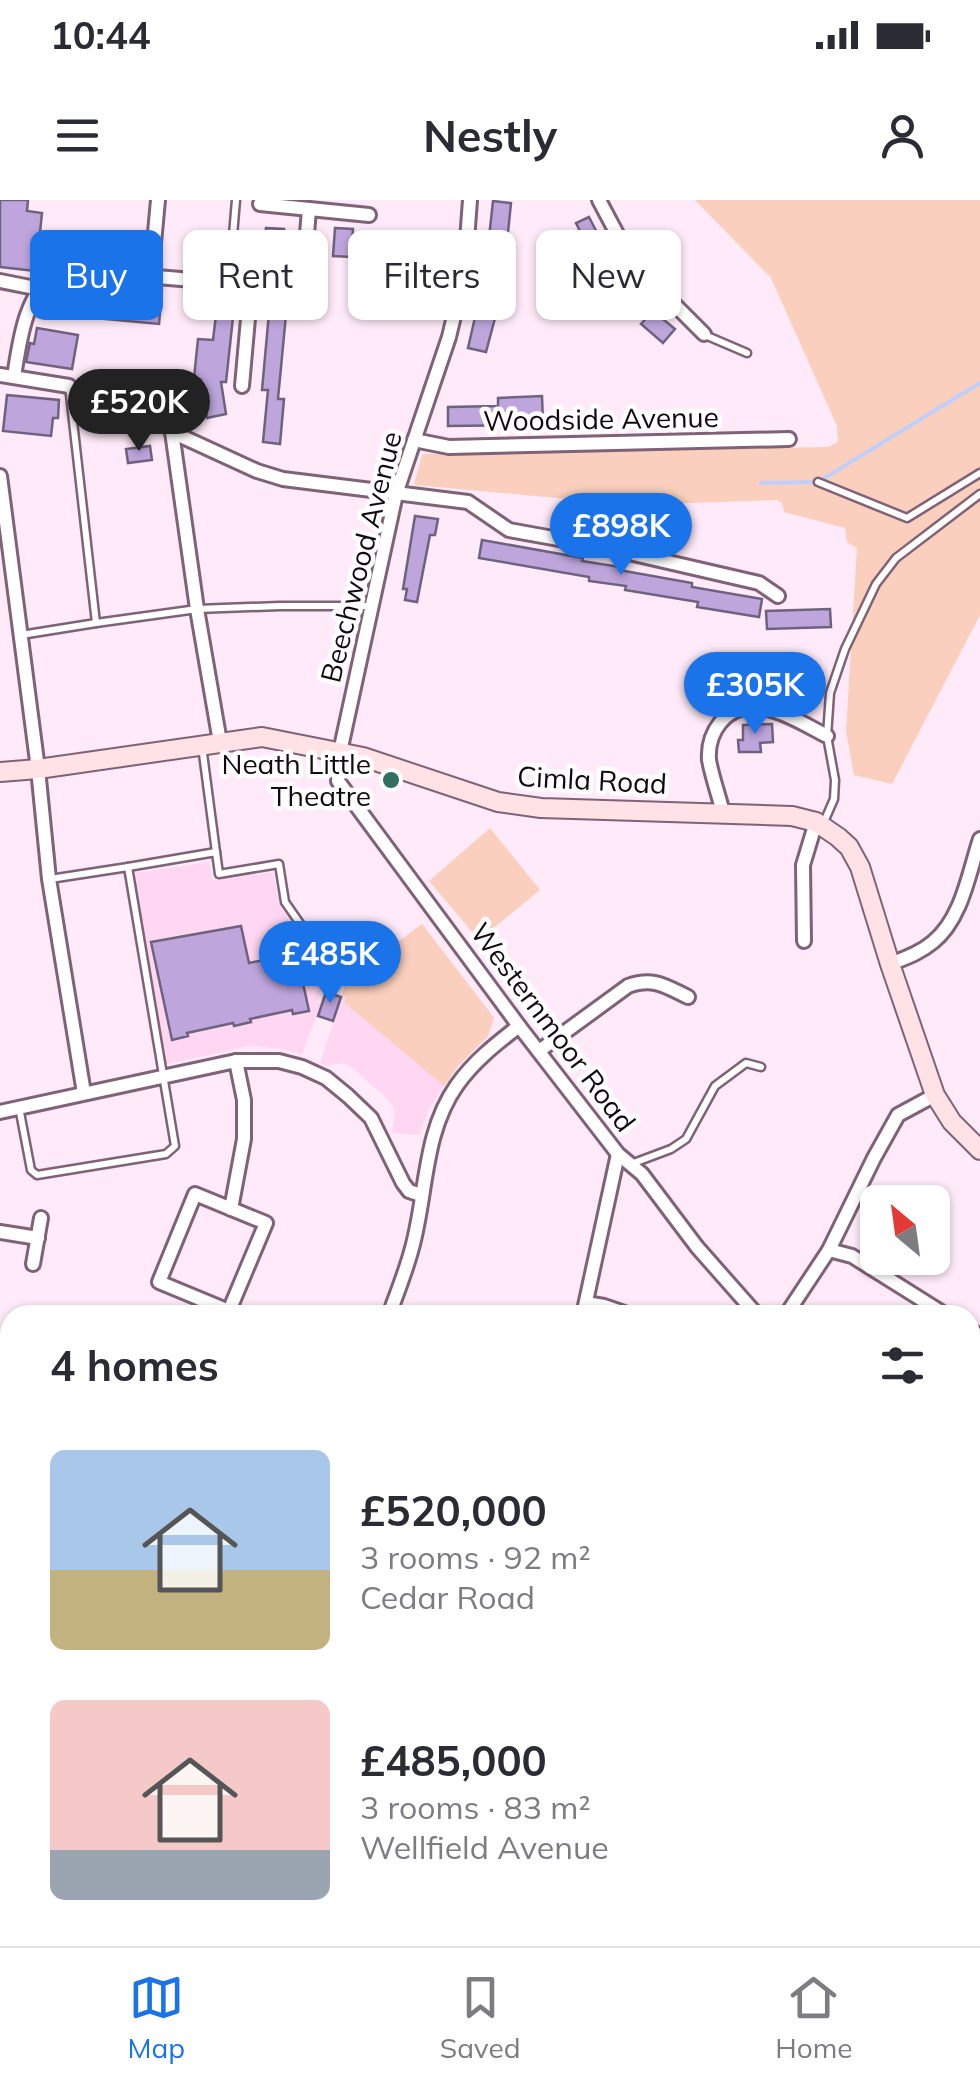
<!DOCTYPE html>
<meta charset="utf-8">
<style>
body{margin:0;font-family:Mulish,sans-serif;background:#f2f2f3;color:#2b2b33;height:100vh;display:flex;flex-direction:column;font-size:38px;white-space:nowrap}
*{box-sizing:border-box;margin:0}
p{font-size:32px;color:#7c7c81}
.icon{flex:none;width:55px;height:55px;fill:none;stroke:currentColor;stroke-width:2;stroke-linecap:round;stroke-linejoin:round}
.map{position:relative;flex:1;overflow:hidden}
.sheet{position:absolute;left:0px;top:1105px;width:980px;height:642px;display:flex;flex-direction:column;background:#fff;border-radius:30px 30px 0 0;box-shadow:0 2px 8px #0004}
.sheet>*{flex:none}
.hud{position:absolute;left:30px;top:30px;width:920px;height:90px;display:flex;gap:20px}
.needle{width:65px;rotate:331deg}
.tools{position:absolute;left:860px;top:985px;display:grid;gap:20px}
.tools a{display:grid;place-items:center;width:90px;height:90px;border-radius:15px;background:#fff;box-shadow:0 2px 8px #0004;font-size:50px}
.price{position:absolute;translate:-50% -85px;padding:0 22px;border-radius:35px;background:#1a73e8;color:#fff;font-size:32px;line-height:65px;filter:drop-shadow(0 2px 5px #0008)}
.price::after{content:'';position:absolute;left:50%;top:60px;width:30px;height:22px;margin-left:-15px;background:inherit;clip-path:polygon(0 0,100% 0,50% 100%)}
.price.active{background:#222;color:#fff}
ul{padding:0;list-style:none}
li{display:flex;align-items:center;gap:30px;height:250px;padding:0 50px}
li span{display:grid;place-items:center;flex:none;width:280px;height:200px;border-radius:15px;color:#555}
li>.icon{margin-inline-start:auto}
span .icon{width:120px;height:120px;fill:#fffc;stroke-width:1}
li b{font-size:42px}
h2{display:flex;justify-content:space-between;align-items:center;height:120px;padding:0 50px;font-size:42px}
.chip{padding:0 35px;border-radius:15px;background:#fff;box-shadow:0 2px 8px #0004;font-size:35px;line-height:90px}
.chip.active{background:#1a73e8;color:#fff}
.status{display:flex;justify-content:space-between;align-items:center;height:70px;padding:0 50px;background:#fff;direction:ltr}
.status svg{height:28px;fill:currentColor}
header{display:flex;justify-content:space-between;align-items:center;height:130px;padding:0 50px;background:#fff;font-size:45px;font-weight:700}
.tabs{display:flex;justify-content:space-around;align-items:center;height:140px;border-top:2px solid #e1e1e2;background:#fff;font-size:28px;color:#7c7c81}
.tabs a{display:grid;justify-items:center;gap:5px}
.tabs .active{color:#1a73e8}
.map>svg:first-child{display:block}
</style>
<div class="status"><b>10:44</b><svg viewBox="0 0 49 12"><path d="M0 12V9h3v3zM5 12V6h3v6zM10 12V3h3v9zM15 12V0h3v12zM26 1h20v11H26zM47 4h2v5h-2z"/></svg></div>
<header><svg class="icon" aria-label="menu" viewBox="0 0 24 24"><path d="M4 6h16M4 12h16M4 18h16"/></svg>Nestly<svg class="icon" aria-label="person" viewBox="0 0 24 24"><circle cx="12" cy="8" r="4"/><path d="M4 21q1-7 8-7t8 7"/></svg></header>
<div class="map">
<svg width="980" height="1746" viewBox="0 0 980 1746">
<rect width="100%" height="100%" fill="#feeaf8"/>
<g fill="#ffd7f2">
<path d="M 209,662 L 213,681 L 273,672 L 279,703 L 296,732 L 301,733 L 306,730 L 331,764 L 317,802 L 321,804 L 302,855 L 283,849 L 249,846 L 164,865 L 133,676 L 136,673 Z"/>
<path d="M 422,724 L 494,818 L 488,836 L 458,866 L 441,890 L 428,911 L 420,935 L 392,933 L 395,915 L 393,906 L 385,897 L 349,865 L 343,863 L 325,866 L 320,863 L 347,780 Z"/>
<path d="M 970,1316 L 980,1321 L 980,1378 L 970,1390 Z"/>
</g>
<g fill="#facfbd">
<path d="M 695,0 L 980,0 L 980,415 L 892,584 L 854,575 L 846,531 L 857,348 L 847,342 L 845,328 L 784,312 L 782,303 L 776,300 L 632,305 L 414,285 L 422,255 L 424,254 L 828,247 L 838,242 L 837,226 L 771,78 Z"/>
<path d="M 490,628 L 540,690 L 479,740 L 429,681 Z"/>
<path d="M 422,724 L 494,818 L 488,836 L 458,866 L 444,886 L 345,803 L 345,796 L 342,795 L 347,780 Z"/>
</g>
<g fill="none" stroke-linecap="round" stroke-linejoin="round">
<path stroke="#c0cffc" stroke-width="4" d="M 761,283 L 818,282 L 980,183"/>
</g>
<g fill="#bea6dd" stroke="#6e627f" stroke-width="2.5">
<path d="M 0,0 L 28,0 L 27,11 L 42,13 L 36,71 L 0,67 Z"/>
<path d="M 493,1 L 511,3 L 502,92 L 486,152 L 468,148 L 481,91 L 483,92 Z"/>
<path d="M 589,17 L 610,58 L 593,66 L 578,34 L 581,33 L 576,23 Z"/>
<path d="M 266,28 L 284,29 L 282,57 L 264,56 Z"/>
<path d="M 335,28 L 353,29 L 351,57 L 333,56 Z"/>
<path d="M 619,72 L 637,93 L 623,105 L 605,84 Z"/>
<path d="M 94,83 L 162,90 L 159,124 L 96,118 L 97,107 L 48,101 L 57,87 L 94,93 Z"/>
<path d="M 218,98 L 235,99 L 226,182 L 221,182 L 226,214 L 207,218 L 201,180 L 194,180 L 195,168 L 198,139 L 213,140 Z"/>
<path d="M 270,102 L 287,104 L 278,199 L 284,199 L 280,244 L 263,242 L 268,190 L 262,190 Z"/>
<path d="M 653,111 L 675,129 L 663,143 L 641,124 Z"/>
<path d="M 37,128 L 78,135 L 72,169 L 26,162 L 30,143 L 34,144 Z"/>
<path d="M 7,195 L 59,200 L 58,218 L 53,218 L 51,236 L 3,231 Z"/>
<path d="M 542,196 L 543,222 L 536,223 L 536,225 L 448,226 L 448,207 L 498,206 L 498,198 Z"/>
<path d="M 150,246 L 152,260 L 128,263 L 126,249 Z"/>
<path d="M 415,316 L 438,319 L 435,335 L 430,335 L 417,402 L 405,400 L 407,389 L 403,389 Z"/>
<path d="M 482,340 L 583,358 L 582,361 L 620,367 L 619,370 L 692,383 L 692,387 L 762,399 L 759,417 L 697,407 L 698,402 L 625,390 L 626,386 L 589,381 L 589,377 L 479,358 Z"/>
<path d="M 830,409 L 831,427 L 767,429 L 766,411 Z"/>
<path d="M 772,524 L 773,542 L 760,543 L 761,552 L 739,552 L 738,540 L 743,540 L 743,525 Z"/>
<path d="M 241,726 L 249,763 L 278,757 L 273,736 L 292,732 L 309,811 L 293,814 L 292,810 L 250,819 L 251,822 L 234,826 L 233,823 L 187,833 L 188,836 L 172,840 L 151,742 Z"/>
<path d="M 326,792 L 341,797 L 333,821 L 318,816 Z"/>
</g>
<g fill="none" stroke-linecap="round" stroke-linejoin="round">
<g stroke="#7f6276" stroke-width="11">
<g id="lane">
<path d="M 229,82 L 236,0"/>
<path d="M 705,135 L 747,153"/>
<path d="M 818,282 L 907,318 L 980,273"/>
<path d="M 96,423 L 197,409 L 280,406 L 371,406"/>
<path d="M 21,435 L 96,423 L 69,186 L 97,196 L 172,232"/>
<path d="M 202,546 L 216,652"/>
<path d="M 824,622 L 834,599 L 835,580 L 827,536 L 830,493 L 845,449 L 876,384 L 896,358 L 980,294"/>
<path d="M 128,667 L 216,652 L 219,674 L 279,664 L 285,702 L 301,725"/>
<path d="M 19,907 L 31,970 L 37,975 L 166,954 L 175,946 L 128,667 L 50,679"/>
<path d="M 631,964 L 671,949 L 686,939 L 715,886 L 746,863 L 761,867"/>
<path d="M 0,1329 L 10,1324"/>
<path d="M 202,1746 L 230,1738"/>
<path d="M 530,1746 L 534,1744 L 535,1746"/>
</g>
</g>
<g stroke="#7f6276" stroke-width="18">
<g id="street">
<path d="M 470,0 L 466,54 L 459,95 L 449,137 L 396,294 L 340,552 L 338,581 L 519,826 L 618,954 L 642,974 L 697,1047 L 757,1115"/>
<path d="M 599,0 L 626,51 L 653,83 L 704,134"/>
<path d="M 260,4 L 369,15"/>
<path d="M 151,76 L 158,0"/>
<path d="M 0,81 L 40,89"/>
<path d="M 0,175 L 69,186"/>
<path d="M 14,177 C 20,138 25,93 60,69 L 229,83 L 275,84 L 292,76 L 305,60 L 309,9"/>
<path d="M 242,186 L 251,85"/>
<path d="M 172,232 L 257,271 L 283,279 L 468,302 L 509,330 L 603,347 L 759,383 L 778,396"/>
<path d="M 172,232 L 197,409 L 220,542"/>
<path d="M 414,240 L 449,247 L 789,239"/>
<path d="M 0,276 L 38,569 L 49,679 L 84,893"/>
<path d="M 723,613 C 719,596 712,577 709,560 C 708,546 712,533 720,523 C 749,487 797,521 827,536"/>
<path d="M 804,741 L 803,665 L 816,622"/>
<path d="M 890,764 C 905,758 920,753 933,742 C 962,719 969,672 980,639"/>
<path d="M 539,851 L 628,786 C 654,777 665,786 688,797"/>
<path d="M 0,912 L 236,861 L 279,861 L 302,867 L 326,878 L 348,896 L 371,918 L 403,983 L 409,991 L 421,995"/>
<path d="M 195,994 L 266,1023 L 229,1111 L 159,1082 Z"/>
<path d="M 231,1009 L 244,939 L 244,900 L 236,861"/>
<path d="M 0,1032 L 38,1038"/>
<path d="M 829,1050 L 852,1056 L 946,1115"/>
<path d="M 33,1064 L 41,1018"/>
<path d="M 586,1103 L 604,1106 L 630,1115"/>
<path d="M 389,1115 C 397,1093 406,1071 412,1048 C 427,994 423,933 457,885 C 474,861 496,844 519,826"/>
<path d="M 583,1115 L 618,954"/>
<path d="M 786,1115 L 829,1050 L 874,958 L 898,915 L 935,895"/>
<path d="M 970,1130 L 980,1136"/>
<path d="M 0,1224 L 10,1232"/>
<path d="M 0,1255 L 10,1243"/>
<path d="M 970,1410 L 980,1399"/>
<path d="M 0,1415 L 10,1409"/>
<path d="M 0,1512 L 10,1516"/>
<path d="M 0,1672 L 10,1674"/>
<path d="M 970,1687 L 980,1671"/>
<path d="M 458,1738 L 463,1746"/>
<path d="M 659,1738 L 664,1746"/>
<path d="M 936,1738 L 948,1746"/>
<path d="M 30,1746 L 46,1738"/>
<path d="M 390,1746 L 417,1738"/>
<path d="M 618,1746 L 619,1738"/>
<path d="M 723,1746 L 743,1738"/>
</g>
</g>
<g stroke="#7f6276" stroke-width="22">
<path id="secondary" d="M 0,572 L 38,569 L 262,537 L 363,557 L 498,602 L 541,608 L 792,616 L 816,622 L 838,637 L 849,647 L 860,667 L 890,764 L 935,895 L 952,922 L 980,950"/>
</g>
<use href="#lane" stroke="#fff" stroke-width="6"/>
<use href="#street" stroke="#fff" stroke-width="12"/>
<use href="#secondary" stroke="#fee2e6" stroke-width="18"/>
</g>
<circle fill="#31705e" stroke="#fefefe" stroke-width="4" cx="391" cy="580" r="10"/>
<g text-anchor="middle" stroke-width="9" stroke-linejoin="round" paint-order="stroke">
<g font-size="28" fill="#12080f" stroke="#fefefe">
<text transform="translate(601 219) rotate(-1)" y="10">Woodside Avenue</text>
<text transform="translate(361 357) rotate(-76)" y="10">Beechwood Avenue</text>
<text transform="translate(592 580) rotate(3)" y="10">Cimla Road</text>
<text transform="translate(553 827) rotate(53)" y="10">Westernmoor Road</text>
</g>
<g font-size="28" fill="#12080f" stroke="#fefefe" text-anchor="end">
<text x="371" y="574">Neath Little<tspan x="371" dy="32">Theatre</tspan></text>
</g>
</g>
</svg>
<div class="tools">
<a><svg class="needle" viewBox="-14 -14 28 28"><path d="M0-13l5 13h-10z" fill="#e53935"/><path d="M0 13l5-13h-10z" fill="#7c7c81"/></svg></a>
</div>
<b class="price active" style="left:139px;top:254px">£520K</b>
<b class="price" style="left:621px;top:378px">£898K</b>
<b class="price" style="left:755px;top:537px">£305K</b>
<b class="price" style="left:330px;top:806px">£485K</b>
<div class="hud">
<a class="chip active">Buy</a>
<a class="chip">Rent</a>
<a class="chip">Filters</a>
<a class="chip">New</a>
</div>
<section class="sheet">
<h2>4 homes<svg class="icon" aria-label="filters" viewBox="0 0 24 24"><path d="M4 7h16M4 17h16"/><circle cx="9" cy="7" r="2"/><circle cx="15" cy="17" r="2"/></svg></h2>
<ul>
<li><span style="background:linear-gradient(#a9c7e8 60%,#c2b280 0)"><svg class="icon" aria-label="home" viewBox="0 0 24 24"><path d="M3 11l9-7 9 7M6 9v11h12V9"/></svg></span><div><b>£520,000</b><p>3 rooms · 92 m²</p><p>Cedar Road</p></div></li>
<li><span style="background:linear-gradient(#f6c9c9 75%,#9aa5b1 0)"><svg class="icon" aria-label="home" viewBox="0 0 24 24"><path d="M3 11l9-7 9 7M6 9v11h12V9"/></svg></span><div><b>£485,000</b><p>3 rooms · 83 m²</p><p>Wellfield Avenue</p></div></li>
</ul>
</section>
</div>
<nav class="tabs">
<a class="active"><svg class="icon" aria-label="map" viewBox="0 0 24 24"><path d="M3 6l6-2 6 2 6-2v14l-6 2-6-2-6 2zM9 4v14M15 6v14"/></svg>Map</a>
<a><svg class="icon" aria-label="saved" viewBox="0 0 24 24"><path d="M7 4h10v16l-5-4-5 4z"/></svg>Saved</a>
<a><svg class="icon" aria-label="home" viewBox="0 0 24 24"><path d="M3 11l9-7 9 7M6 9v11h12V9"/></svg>Home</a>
</nav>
